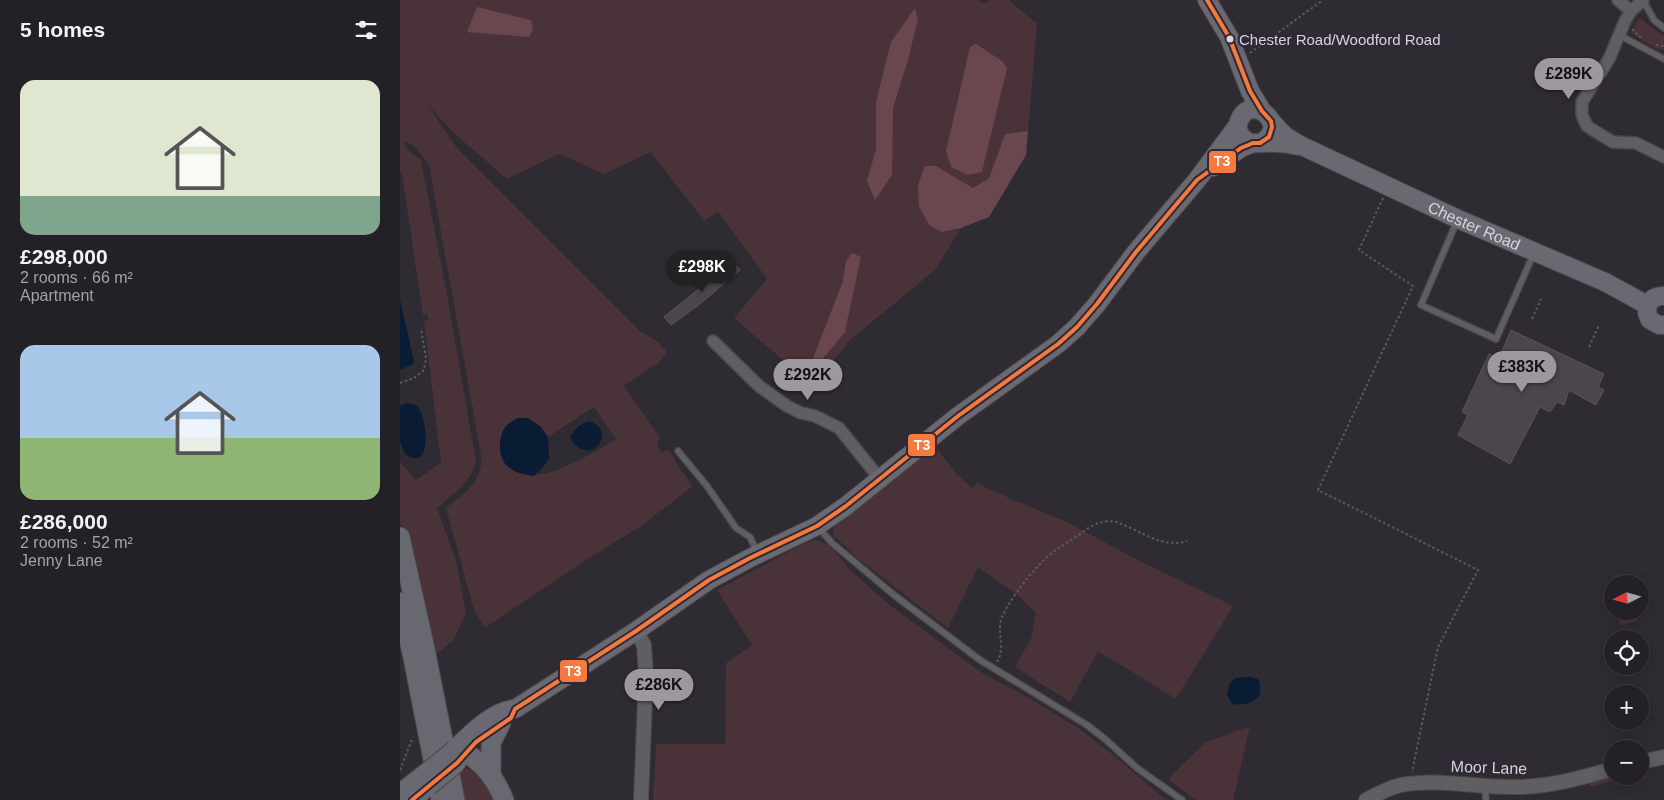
<!DOCTYPE html>
<meta charset="utf-8">
<style>
body{margin:0;font-family:Arial,sans-serif;background:#2b282e;color:#f1f3f6;height:100vh;display:flex;flex-direction:column;font-size:19px;white-space:nowrap}
*{box-sizing:border-box;margin:0}
p{font-size:16px;color:#a3a3a7}
.icon{flex:none;width:28px;height:28px;fill:none;stroke:currentColor;stroke-width:2;stroke-linecap:round;stroke-linejoin:round}
.map{position:relative;flex:1;overflow:hidden}
.drawer{display:flex;flex-direction:column;background:#232026;width:400px}
.drawer>*{flex:none}
.needle{width:32px;rotate:264deg}
.controls{position:absolute;left:1204px;top:575px;display:grid;gap:10px}
.controls a{display:grid;place-items:center;width:45px;height:45px;border-radius:50%;background:#232026;box-shadow:0 2px 12px #0003,0 0 0 1px #403e43;font-size:25px}
.price{position:absolute;translate:-50% -42px;padding:0 11px;border-radius:18px;background:#9d98a0;color:#111;font-size:16px;line-height:32px;filter:drop-shadow(0 1px 2px #0008)}
.price::after{content:'';position:absolute;left:50%;top:30px;width:15px;height:11px;margin-left:-8px;background:inherit;clip-path:polygon(0 0,100% 0,50% 100%)}
.price.selected{background:#222;color:#fff}
ul{padding:0;list-style:none}
li{display:grid;align-content:center;gap:10px;height:265px;padding:0 20px}
li span{display:grid;place-items:center;height:155px;border-radius:15px;color:#555}
li>.icon{margin-inline-start:auto}
span .icon{width:90px;height:90px;fill:#fffc;stroke-width:1}
li b{font-size:21px}
h2{display:flex;justify-content:space-between;align-items:center;height:60px;padding:0 20px;font-size:21px}
main{display:flex;flex:1;min-height:0}
.map>svg:first-child{display:block}
</style>
<main>
<section class="drawer">
<h2>5 homes<svg class="icon" aria-label="filters" viewBox="0 0 24 24"><path d="M4 7h16M4 17h16"/><circle cx="9" cy="7" r="2"/><circle cx="15" cy="17" r="2"/></svg></h2>
<ul>
<li><span style="background:linear-gradient(#dfe7d0 75%,#7fa58c 0)"><svg class="icon" aria-label="home" viewBox="0 0 24 24"><path d="M3 11l9-7 9 7M6 9v11h12V9"/></svg></span><div><b>£298,000</b><p>2 rooms · 66 m²</p><p>Apartment</p></div></li>
<li><span style="background:linear-gradient(#a9c7e8 60%,#8fb573 0)"><svg class="icon" aria-label="home" viewBox="0 0 24 24"><path d="M3 11l9-7 9 7M6 9v11h12V9"/></svg></span><div><b>£286,000</b><p>2 rooms · 52 m²</p><p>Jenny Lane</p></div></li>
</ul>
</section>
<div class="map">
<svg width="1264" height="800" viewBox="0 0 1264 800">
<rect width="100%" height="100%" fill="#2f2b32"/>
<g fill="#493338" fill-rule="evenodd">
<path d="M 0,0 L 579,0 L 584,4 L 589,0 L 609,0 L 637,24 L 628,131 L 605,134 L 589,178 L 573,188 L 536,167 L 542,232 L 561,228 L 535,270 L 451,339 L 413,386 L 334,318 L 367,279 L 320,214 L 318,212 L 304,221 L 251,152 L 204,174 L 159,154 L 107,179 L 56,135 L 27,104 L 56,147 L 240,331 L 258,342 L 267,352 L 258,363 L 224,386 L 260,438 L 257,443 L 261,453 L 268,449 L 277,464 L 293,486 L 241,526 L 181,563 L 85,628 L 74,610 L 46,508 C 65,492 83,483 81,455 L 29,165 L 15,146 L 4,141 L 6,149 L 21,160 L 50,311 L 76,462 C 70,484 53,494 37,508 L 56,561 L 66,613 L 54,639 L 35,656 L 0,521 L 0,462 L 16,480 L 41,463 L 24,321 L 29,320 L 27,314 L 23,315 L 2,174 L 0,173 ZM 194,407 L 216,439 C 189,455 124,499 102,458 L 140,426 L 148,437 Z"/>
<path d="M 1239,18 L 1264,36 L 1264,50 L 1257,49 L 1231,33 Z"/>
<path d="M 536,447 L 554,471 L 572,488 L 577,483 L 611,499 L 665,521 L 738,560 L 833,606 L 776,699 L 698,651 L 670,702 L 615,667 L 631,639 L 636,613 L 619,596 L 578,567 L 548,628 L 461,561 L 434,536 L 433,531 L 435,526 L 523,454 L 526,455 Z"/>
<path d="M 414,540 L 427,544 L 438,555 L 449,569 L 491,606 L 582,673 L 624,695 L 678,728 L 712,754 L 766,800 L 253,800 L 256,744 L 325,744 L 326,663 L 352,645 L 317,590 L 405,543 Z"/>
<path d="M 1216,611 L 1234,611 L 1237,621 L 1220,625 Z"/>
<path d="M 850,726 L 833,800 L 796,800 L 769,780 L 772,775 L 806,742 Z"/>
<path d="M 66,768 C 79,773 89,787 96,800 L 65,800 L 59,774 Z"/>
<path d="M 1210,776 L 1212,781 L 1190,787 L 1189,781 Z"/>
</g>
<g fill="#6a464e">
<path d="M 77,7 L 131,20 L 133,30 L 129,37 L 67,32 Z"/>
<path d="M 515,8 L 518,19 L 508,60 L 493,108 L 492,175 L 475,200 L 467,181 L 476,149 L 476,102 L 491,42 Z"/>
<path d="M 576,44 L 602,61 L 607,68 L 582,172 L 568,175 L 551,167 L 546,151 L 570,47 Z"/>
<path d="M 628,131 L 626,155 L 589,217 L 561,228 L 542,232 L 529,225 L 519,206 L 518,185 L 525,166 L 536,166 L 573,188 L 589,178 L 605,134 Z"/>
<path d="M 452,253 L 461,257 L 445,332 L 419,363 L 412,361 L 443,281 L 446,261 Z"/>
</g>
<g fill="#0a1c34">
<path d="M 0,300 L 14,361 L 13,364 L 0,370 Z"/>
<path d="M 7,403 C 11,404 16,404 18,407 C 25,415 30,451 20,457 C 15,460 10,457 5,454 L 0,442 L 0,406 Z"/>
<path d="M 118,418 L 128,418 L 140,426 L 148,437 L 149,458 L 144,466 L 134,476 C 124,474 115,473 107,466 C 97,456 98,435 107,425 C 110,422 115,420 118,418 Z"/>
<path d="M 189,421 C 216,430 196,460 178,447 C 175,445 172,441 170,438 C 174,429 180,424 189,421 Z"/>
<path d="M 850,677 L 858,679 L 860,683 L 860,695 C 853,703 842,706 832,704 L 827,695 L 830,682 L 836,678 Z"/>
</g>
<g fill="#4c454d" stroke="#58545a">
<path d="M 333,261 L 340,270 L 300,304 L 271,325 L 264,317 Z"/>
<path d="M 1111,330 L 1204,374 L 1198,387 L 1204,390 L 1196,405 L 1169,390 L 1164,405 L 1157,402 L 1150,412 L 1140,407 L 1110,464 L 1058,435 L 1068,415 L 1062,412 L 1089,354 L 1099,358 Z"/>
</g>
<g fill="none" stroke-linecap="round" stroke-linejoin="round">
<g stroke="#4a474c" stroke-width="8">
<g id="service">
<path d="M 1243,0 L 1254,20 L 1264,28"/>
<path d="M 1219,35 L 1264,59"/>
<path d="M 1057,221 L 1021,305 L 1096,339 L 1134,253"/>
<path d="M 278,451 L 307,486 L 336,528 L 350,537 L 357,552"/>
<path d="M 418,527 L 432,543 L 494,595 L 580,660 L 687,725 L 705,739 L 737,768 L 782,800"/>
<path d="M 1085,786 L 1086,800"/>
</g>
</g>
<g stroke="#4a474c" stroke-width="14">
<g id="minor">
<path d="M 1218,0 L 1231,11"/>
<path d="M 1243,0 L 1231,11 L 1225,21 L 1209,59 L 1182,102 L 1182,115 L 1187,126 L 1193,130 L 1213,142 L 1236,143 L 1264,157"/>
<path d="M 313,341 L 359,386 L 387,406 L 401,413 L 415,416 L 439,428 L 480,479"/>
</g>
</g>
<g stroke="#4a474c" stroke-width="16">
<g id="tertiary">
<path d="M 236,631 L 244,645 L 246,675 L 241,800"/>
<path d="M 1240,762 L 1264,757"/>
<path d="M 966,800 C 977,794 989,788 1001,785 C 1039,778 1078,788 1115,787 C 1149,787 1181,778 1212,769"/>
</g>
</g>
<g stroke="#4a474c" stroke-width="20">
<g id="primary">
<path d="M 807,0 L 829,37 L 850,91 L 862,111"/>
<path id="s1" d="M 871,121 L 885,136 L 902,146 L 1058,219 L 1205,282 L 1247,305"/>
<path d="M 860,143 C 893,126 850,91 839,121 C 837,127 838,134 843,138 C 846,141 849,143 853,143 C 860,144 869,142 876,143 C 884,143 891,144 899,146"/>
<path d="M 813,167 L 841,148 L 853,143"/>
<path d="M 1264,296 C 1250,295 1243,308 1250,320 L 1259,325 L 1264,325"/>
<path d="M 54,750 C 69,735 93,710 115,709 L 236,631 L 309,580 L 350,558 L 417,526 L 446,506 L 558,416 L 658,344 L 677,327 L 697,304 L 736,252 L 797,180 L 838,125"/>
<path d="M 0,793 L 27,772"/>
<path d="M 12,800 L 29,786"/>
</g>
</g>
<g stroke="#4a474c" stroke-width="21">
<g id="trunk">
<path d="M 0,537 L 24,644 L 55,800"/>
<path d="M 0,602 L 12,653 L 41,800"/>
<path d="M 57,748 C 80,759 95,776 104,800"/>
<path d="M 91,773 L 91,743 L 101,723"/>
</g>
</g>
<g stroke="#5a5a5e" stroke-width="2" stroke-dasharray="2.5 2.5" stroke-linecap="butt">
<path d="M 1232,29 L 1241,38"/>
<path d="M 1256,45 L 1264,46"/>
<path d="M 850,53 L 923,0"/>
<path d="M 983,198 L 959,250 L 1013,286 L 918,490 L 1078,570 L 1038,647 L 1012,772"/>
<path d="M 1132,319 L 1141,299"/>
<path d="M 1189,347 L 1199,325"/>
<path d="M 0,383 L 14,378 L 24,370 L 26,358 L 21,328"/>
<path d="M 597,662 C 606,648 596,632 602,617 C 609,601 628,576 640,564 C 650,552 664,545 677,536 C 683,532 689,527 696,524 C 703,521 711,520 719,523 C 741,531 763,549 787,541"/>
<path d="M 0,770 L 13,737"/>
</g>
<use href="#service" stroke="#5f5e63" stroke-width="5.5"/>
<use href="#minor" stroke="#5f5e63" stroke-width="11"/>
<use href="#tertiary" stroke="#5f5e63" stroke-width="14"/>
<use href="#primary" stroke="#6a6971" stroke-width="18"/>
<use href="#trunk" stroke="#686870" stroke-width="19"/>
<g stroke="#4a474c" stroke-width="20" stroke-linecap="butt">
<g id="primary-bridge">
<path d="M 27,772 L 54,750"/>
<path d="M 29,786 L 57,763"/>
</g>
</g>
<use href="#primary-bridge" stroke="#6a6971" stroke-width="18"/>
<g stroke="#302835" stroke-width="8">
<path id="bus-1" d="M 12,800 L 57,763 L 76,742 L 111,718 L 115,709 L 236,631 L 309,580 L 350,558 L 417,526 L 446,506 L 558,416 L 658,344 L 677,327 L 697,304 L 736,252 L 797,180 L 841,148 L 853,143 L 860,143 L 869,137 L 872,127 L 871,121 L 862,111 L 850,91 L 829,37 L 807,0"/>
</g>
<use href="#bus-1" stroke="#f6793e" stroke-width="4"/>
</g>
<circle fill="#d8d3dc" stroke="#302835" stroke-width="2" cx="830" cy="39" r="4.5"/>
<g text-anchor="middle" stroke-width="4.5" stroke-linejoin="round" paint-order="stroke">
<g font-size="15" fill="#d8d3dc" stroke="#302835" text-anchor="start">
<text x="839" y="45">Chester Road/Woodford Road</text>
</g>
<g font-size="16" fill="#d8d3dc" stroke="#302835">
<text dy="6" stroke="none"><textPath href="#s1" startOffset="230">Chester Road</textPath></text>
<text transform="translate(1089 767) rotate(2)" y="6">Moor Lane</text>
</g>
</g>
<g stroke="#302835" stroke-width="2">
<rect x="808" y="150" width="29" height="24" rx="5" fill="#f6793e"/>
<rect x="507" y="433" width="29" height="24" rx="5" fill="#f6793e"/>
<rect x="159" y="659" width="29" height="24" rx="5" fill="#f6793e"/>
</g>
<g font-size="14" text-anchor="middle" font-weight="bold" fill="#fff">
<text x="822" y="166">T3</text>
<text x="522" y="450">T3</text>
<text x="173" y="676">T3</text>
</g>
</svg>
<div class="controls">
<a><svg class="needle" viewBox="-14 -14 28 28"><path d="M0-13l5 13h-10z" fill="#e53935"/><path d="M0 13l5-13h-10z" fill="#a3a3a7"/></svg></a>
<a><svg class="icon" aria-label="locate" viewBox="0 0 24 24"><circle cx="12" cy="12" r="6"/><path d="M12 2v4M12 18v4M2 12h4M18 12h4"/></svg></a>
<a>+</a>
<a>−</a>
</div>
<b class="price" style="left:1169px;top:100px">£289K</b>
<b class="price selected" style="left:302px;top:293px">£298K</b>
<b class="price" style="left:1122px;top:393px">£383K</b>
<b class="price" style="left:408px;top:401px">£292K</b>
<b class="price" style="left:259px;top:711px">£286K</b>
</div>
</main>
